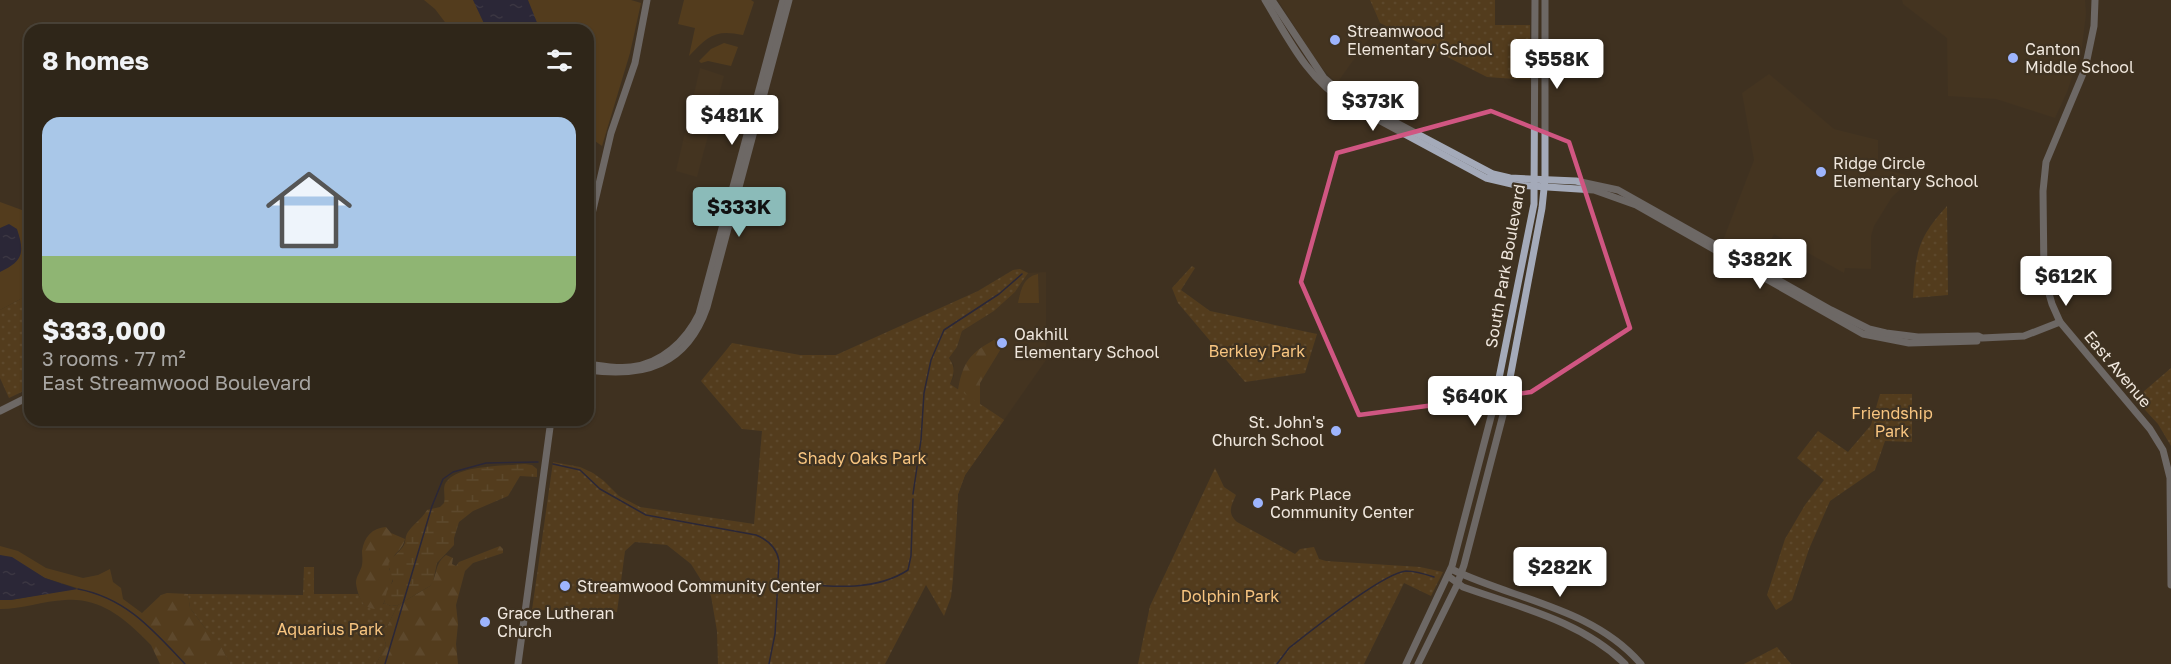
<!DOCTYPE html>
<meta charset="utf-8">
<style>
body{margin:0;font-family:"Golos Text",sans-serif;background:#3b3226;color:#f1f3f6;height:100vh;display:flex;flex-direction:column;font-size:22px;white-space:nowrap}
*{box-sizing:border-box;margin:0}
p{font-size:20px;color:#a7a5a2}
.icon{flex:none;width:33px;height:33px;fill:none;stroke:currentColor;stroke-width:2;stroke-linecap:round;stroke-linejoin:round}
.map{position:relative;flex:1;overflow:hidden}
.details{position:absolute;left:24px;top:24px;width:570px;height:402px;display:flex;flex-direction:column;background:#2f2619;border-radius:18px;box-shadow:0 2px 4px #0004,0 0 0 2px #4a4338}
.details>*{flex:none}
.price{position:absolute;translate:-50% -51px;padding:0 14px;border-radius:6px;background:#fff;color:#222;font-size:20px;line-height:39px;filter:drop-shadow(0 2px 3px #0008)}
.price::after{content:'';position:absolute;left:50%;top:36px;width:18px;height:14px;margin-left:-9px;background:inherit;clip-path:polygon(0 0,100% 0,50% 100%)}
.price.on{background:#8bbbb9;color:#111}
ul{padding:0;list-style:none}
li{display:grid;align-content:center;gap:12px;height:318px;padding:0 18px}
li span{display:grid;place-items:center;height:186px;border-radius:18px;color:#555}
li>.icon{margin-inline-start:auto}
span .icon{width:108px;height:108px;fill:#fffc;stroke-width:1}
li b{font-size:26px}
h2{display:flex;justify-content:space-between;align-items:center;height:72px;padding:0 18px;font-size:26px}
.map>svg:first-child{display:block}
</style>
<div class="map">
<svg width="2171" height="664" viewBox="0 0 2171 664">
<defs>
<pattern id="forest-firs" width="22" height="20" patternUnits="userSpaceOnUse" patternTransform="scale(1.5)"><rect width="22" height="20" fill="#6b4b1a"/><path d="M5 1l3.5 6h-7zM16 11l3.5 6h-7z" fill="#80653b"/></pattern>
<pattern id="wetland-marsh" width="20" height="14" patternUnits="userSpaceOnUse" patternTransform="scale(1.5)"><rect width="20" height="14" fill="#6b4b1a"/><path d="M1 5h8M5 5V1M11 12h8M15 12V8" fill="none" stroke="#80653b"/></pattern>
<pattern id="park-dots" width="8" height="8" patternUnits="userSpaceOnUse" patternTransform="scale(1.5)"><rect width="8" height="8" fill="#6b4b1a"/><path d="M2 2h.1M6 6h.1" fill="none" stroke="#80653b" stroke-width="1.8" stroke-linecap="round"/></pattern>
<pattern id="water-ripples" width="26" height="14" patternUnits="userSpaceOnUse" patternTransform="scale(1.5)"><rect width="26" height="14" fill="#121b52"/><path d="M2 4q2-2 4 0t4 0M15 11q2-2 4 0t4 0" fill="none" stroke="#353c6a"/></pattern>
</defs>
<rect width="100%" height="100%" fill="#3f3221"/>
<g fill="#493821">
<path d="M 1278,0 L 1370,0 L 1380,23 L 1337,83 L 1323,69 L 1313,56 Z"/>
<path d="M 1902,0 L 2085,0 L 2086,14 L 2082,47 L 2067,92 L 2055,118 L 1996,99 L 1948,96 L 1947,38 L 1903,4 Z"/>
<path d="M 700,68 L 724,76 L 697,177 L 676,171 Z"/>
<path d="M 1769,74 L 1834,129 L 1878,140 L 1878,168 L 1906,175 L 1903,187 L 1892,197 L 1874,226 L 1871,236 L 1871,269 L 1845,268 L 1844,273 L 1774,234 L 1758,263 L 1722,243 L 1754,160 L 1742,93 Z"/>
<path d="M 1046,272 L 1046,360 L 1004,420 L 950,384 L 954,376 L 954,365 L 949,358 L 957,347 L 962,331 L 994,311 L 1015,292 L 1028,273 Z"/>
</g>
<g fill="#6b4b1a">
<path d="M 424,0 L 631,0 L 641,3 L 630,53 L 602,146 L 595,141 L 588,131 L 588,30 L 451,30 L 435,9 Z"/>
<path d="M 684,0 L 751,0 L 754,2 L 743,35 C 715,29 708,36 689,56 L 695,28 L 678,24 Z"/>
<path d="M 724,43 L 738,47 L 731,66 L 708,61 L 701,63 L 699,61 L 711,49 Z"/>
<path d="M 0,202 L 30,213 L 30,294 L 0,310 Z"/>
<path d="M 1038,274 L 1039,303 L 1018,303 C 1021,290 1023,277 1038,274 Z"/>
<path d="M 0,546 L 18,551 L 46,568 L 83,578 L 98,575 L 110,569 L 113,582 L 121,588 L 123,599 L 142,613 L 142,636 C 121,615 96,597 65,600 C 43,601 22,609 0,609 L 0,600 L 11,600 L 77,588 L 45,578 L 0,555 Z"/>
</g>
<g fill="url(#forest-firs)">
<path d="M 994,340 L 1002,347 L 980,383 L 980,404 L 1004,420 L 965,475 L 958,494 L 955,552 L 958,390 C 963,362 970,353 994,340 Z"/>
<path d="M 386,527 L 391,533 L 405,539 C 402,553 392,551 389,569 C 391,573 393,574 393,578 C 393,581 383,606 381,608 C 365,619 357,593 356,583 C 356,576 361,571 362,565 C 363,560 362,556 362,551 C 364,537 372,528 386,527 Z"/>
<path d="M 500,546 L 503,549 L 503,553 L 473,563 L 465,571 L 456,605 L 458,624 L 456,644 L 458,664 L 376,664 L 386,645 L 383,634 L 398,605 L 430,586 C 438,575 434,564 446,555 L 453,558 L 452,564 L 456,566 L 459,562 Z"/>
<path d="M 167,593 L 188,594 L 190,608 L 205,628 L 216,636 L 230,664 L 160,664 L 151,645 L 142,636 L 142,613 L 161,595 Z"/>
</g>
<path fill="url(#wetland-marsh)" d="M 525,464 L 532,465 L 537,469 L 537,477 L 520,476 L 508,496 L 473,511 L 459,522 L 454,538 L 454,545 L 437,563 L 433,582 L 430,586 L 398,605 L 391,606 L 384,603 L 387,591 L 393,581 L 388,564 C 392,556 400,552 404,545 C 406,541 405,536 408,532 C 414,523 421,520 427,510 L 440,507 L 444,503 C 446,495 441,486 448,480 C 462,465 506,466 525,464 Z"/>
<g fill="url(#park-dots)">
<path d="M 1370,0 L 1495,0 L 1495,25 L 1530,25 L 1530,80 L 1487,77 L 1380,23 Z"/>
<path d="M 1947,206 L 1948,295 L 1913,298 C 1916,253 1916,240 1947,206 Z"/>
<path d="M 1192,266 L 1195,268 L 1181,290 L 1210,311 L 1317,334 L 1305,373 L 1245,382 L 1178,303 L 1172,288 Z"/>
<path d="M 1020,269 L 1028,273 L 1015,292 L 994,311 L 962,331 L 957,347 L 949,358 C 956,368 954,374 950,384 L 1004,420 L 965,475 L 958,494 L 953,579 L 951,597 L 944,616 L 926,585 L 885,664 L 718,664 L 717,631 L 711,596 L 691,564 L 667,545 L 635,542 L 625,551 L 617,612 L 532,610 L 553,462 L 580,467 L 593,473 L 604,481 L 619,496 L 640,507 L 754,524 L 762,431 L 742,429 L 701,381 L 732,343 L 800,355 L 836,355 L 978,291 L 1013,270 Z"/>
<path d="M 30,294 L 30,388 L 9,398 L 0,378 L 0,310 Z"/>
<path d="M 2171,368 L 2171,446 L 2158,424 L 2135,399 Z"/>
<path d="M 1880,394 L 1912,394 L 1912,442 L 1885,441 L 1875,470 L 1830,501 L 1809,549 L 1792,600 L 1776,610 L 1767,595 L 1785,539 L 1805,505 L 1824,480 L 1797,458 L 1818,431 L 1848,452 L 1871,425 Z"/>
<path d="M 1215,468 L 1224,487 L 1236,495 C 1231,506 1227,513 1237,522 L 1295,554 L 1300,549 L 1314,547 L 1319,559 L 1326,561 L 1420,567 L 1443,572 L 1431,596 L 1404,583 L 1364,664 L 1138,664 L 1150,606 Z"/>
<path d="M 304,567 L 314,567 L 314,594 L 358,594 L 364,605 C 372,610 378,611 384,603 L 391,606 L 398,605 L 383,634 L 386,645 L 376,664 L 230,664 L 216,637 L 205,628 L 190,608 L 188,594 L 303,595 Z"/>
<path d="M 1777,647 L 1791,664 L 1744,664 Z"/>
</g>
<g fill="url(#water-ripples)">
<path d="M 473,0 L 528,0 L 540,30 L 487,30 Z"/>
<path d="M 9,224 L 17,229 C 25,253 23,261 0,272 L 0,228 Z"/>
<path d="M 0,555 L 12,557 L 45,578 L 78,589 L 11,600 L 0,600 Z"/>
</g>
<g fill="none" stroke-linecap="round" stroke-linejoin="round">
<g stroke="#121b52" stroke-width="1.5">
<path d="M 553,464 L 580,470 L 600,489 L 646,515 L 756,535 C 768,540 777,548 779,561 L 775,634 L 769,664"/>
<path d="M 913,494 L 921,440 L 924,393 L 931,360 L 944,330 L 999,294 L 1022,274"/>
<path d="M 787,583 C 826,586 873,593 908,570 L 911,556 L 913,499"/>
<path d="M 78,589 C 126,598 153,630 185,664"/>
<path d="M 385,664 L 432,506 L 443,479 L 453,472 L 486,463 L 538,462"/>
<path d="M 1277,664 L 1289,648 C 1311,631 1383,573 1406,571 C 1416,571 1425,574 1434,577"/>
</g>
<g stroke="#a4aab9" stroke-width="7">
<path d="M 1265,0 C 1288,38 1308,80 1347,103 L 1486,178 L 1516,185 L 1594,190 L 1636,205 L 1863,334 L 1909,343 L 1977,341"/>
<path d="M 1272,0 L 1324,78 L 1344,95 L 1493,174 L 1510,178 L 1576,181 L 1618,190 L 1831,310 L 1869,329 L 1886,333 L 1918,337 L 1978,336 L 1982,338 L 2024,336 L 2060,322"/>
<path d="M 2095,0 L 2094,26 L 2085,69 L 2046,162 L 2043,191 L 2044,276 L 2052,304 L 2060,322 L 2150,429 L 2163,450 L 2170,478 L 2171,585"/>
<path d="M 588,231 L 611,133 L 635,63 L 647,0"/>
<path d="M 588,364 C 602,366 617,369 631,367 C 661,364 686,341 699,314 L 783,0"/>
<path d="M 588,370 C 644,378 687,365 707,307 L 789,0"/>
<path d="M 0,411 L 30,396"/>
<path d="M 1451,569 C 1515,600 1593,608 1641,664"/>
<path d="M 1448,576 L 1463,587 C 1519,607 1581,621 1625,664"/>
<path d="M 518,664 L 551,420"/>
<path d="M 1406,664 L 1452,566 L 1492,413 L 1534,204 L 1535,0"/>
<path d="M 1418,664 L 1457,585 L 1464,565 L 1503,415 L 1542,208 L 1545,179 L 1545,0"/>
</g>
</g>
<path d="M0 0H2171V664H0ZM 1491,111 L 1569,142 L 1630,328 L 1531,392 L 1359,415 L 1301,282 L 1337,153 Z" fill="#3f3221" fill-opacity=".55" fill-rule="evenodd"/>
<path fill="none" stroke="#d05682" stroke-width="4.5" stroke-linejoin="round" d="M 1491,111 L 1569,142 L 1630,328 L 1531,392 L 1359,415 L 1301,282 L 1337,153 Z"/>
<g fill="#9db4fd" stroke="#3f3221" stroke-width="2">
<circle cx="1335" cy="40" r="6"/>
<circle cx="2013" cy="58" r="6"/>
<circle cx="1821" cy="172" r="6"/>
<circle cx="1002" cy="343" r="6"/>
<circle cx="1336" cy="431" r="6"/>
<circle cx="1258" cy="503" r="6"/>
<circle cx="565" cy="586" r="6"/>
<circle cx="485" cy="622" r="6"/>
</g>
<g text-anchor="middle" stroke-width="4.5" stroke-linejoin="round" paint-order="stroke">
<g font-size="16" fill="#f0e7dd" stroke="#3f3221" text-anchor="start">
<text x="1347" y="37">Streamwood<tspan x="1347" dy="18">Elementary School</tspan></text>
<text x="2025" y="55">Canton<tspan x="2025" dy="18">Middle School</tspan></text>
<text x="1833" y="169">Ridge Circle<tspan x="1833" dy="18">Elementary School</tspan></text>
<text x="1014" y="340">Oakhill<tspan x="1014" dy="18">Elementary School</tspan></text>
<text x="1324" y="428" text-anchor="end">St. John's<tspan x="1324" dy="18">Church School</tspan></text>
<text x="1270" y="500">Park Place<tspan x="1270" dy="18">Community Center</tspan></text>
<text x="577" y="592">Streamwood Community Center</text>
<text x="497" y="619">Grace Lutheran<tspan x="497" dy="18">Church</tspan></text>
</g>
<g font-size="16" fill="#f0e7dd" stroke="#3f3221">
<text transform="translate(1505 266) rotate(-80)" y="6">South Park Boulevard</text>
<text transform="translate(2118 369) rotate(50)" y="6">East Avenue</text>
</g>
<g font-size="16" fill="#f8c580" stroke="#3f3221">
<text x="1257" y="357">Berkley Park</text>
<text x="1892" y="419">Friendship<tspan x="1892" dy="18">Park</tspan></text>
<text x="862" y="464">Shady Oaks Park</text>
<text x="1230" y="602">Dolphin Park</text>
<text x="330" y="635">Aquarius Park</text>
</g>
</g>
</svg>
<b class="price" style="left:1557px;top:90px">$558K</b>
<b class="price" style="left:1373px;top:132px">$373K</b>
<b class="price" style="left:732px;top:146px">$481K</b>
<b class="price on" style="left:739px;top:238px">$333K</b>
<b class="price" style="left:1760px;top:290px">$382K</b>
<b class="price" style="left:2066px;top:307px">$612K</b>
<b class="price" style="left:1475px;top:427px">$640K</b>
<b class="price" style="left:1560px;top:598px">$282K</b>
<section class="details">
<h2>8 homes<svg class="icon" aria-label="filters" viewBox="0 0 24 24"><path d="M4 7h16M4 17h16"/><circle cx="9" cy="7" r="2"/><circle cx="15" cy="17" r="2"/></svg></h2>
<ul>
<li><span style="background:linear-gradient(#a9c7e8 75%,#8fb573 0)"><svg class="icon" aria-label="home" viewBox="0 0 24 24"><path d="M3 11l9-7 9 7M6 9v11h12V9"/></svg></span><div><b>$333,000</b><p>3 rooms · 77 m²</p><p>East Streamwood Boulevard</p></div></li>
</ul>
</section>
</div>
